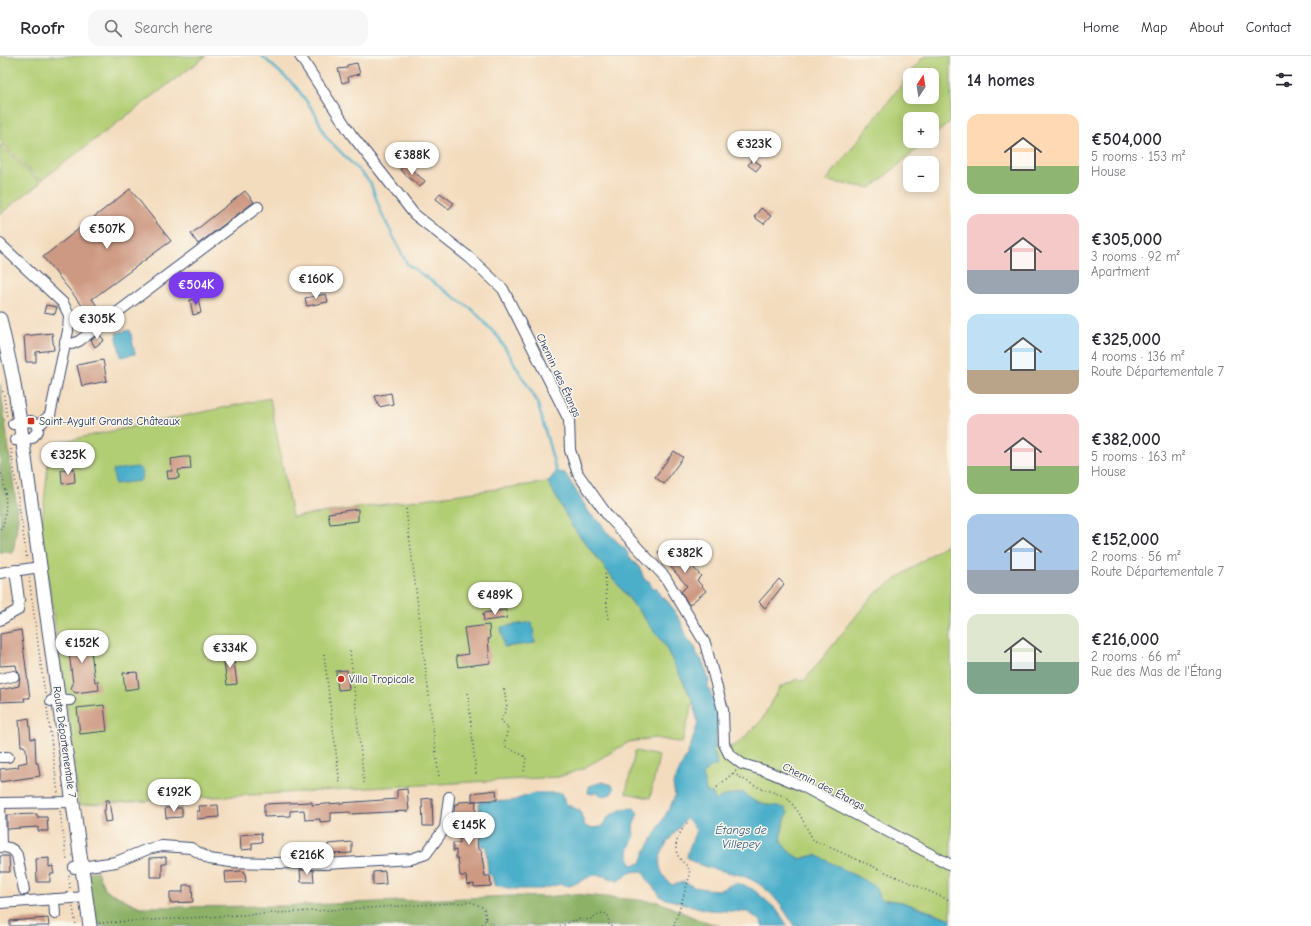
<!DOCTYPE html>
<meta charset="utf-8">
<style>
body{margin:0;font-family:"Comic Neue",sans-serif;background:#f7f7f7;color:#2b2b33;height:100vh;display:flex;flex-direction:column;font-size:15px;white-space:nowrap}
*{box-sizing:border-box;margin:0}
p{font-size:13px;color:#7c7c81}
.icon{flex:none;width:22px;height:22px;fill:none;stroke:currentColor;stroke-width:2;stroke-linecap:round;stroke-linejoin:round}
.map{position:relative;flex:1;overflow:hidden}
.side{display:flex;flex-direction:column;background:#fff;width:360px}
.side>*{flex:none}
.needle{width:26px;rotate:12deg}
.fabs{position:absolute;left:903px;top:12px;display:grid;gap:8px}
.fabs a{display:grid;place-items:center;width:36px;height:36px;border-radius:8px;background:#fff;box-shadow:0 2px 10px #0003;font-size:20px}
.price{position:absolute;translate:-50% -34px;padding:0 9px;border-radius:14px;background:#fff;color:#222;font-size:13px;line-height:26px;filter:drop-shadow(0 1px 2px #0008)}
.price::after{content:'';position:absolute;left:50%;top:24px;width:12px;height:9px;margin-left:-6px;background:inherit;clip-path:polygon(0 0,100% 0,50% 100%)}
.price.active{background:#7c3aed;color:#fff}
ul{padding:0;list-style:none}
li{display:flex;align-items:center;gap:12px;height:100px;padding:0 16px}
li span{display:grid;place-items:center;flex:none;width:112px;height:80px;border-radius:12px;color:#555}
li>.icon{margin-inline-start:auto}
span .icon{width:48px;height:48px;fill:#fffc;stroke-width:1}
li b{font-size:17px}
h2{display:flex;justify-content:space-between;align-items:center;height:48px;padding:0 16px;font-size:17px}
header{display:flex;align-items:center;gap:24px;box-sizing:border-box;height:56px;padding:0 20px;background:#fff;border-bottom:1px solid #e1e1e2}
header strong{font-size:19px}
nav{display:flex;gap:22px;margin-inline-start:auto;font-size:14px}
.search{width:280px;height:36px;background:#f7f7f7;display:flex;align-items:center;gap:10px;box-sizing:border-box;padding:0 14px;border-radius:12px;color:#7c7c81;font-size:15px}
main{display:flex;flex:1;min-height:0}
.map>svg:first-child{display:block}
</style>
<header>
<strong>Roofr</strong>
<div class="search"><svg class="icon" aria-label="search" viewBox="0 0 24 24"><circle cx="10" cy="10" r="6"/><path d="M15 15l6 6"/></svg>Search here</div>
<nav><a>Home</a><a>Map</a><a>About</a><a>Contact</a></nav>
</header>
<main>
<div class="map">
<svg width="951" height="870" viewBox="0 0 951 870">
<rect width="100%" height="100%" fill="#fbf7ec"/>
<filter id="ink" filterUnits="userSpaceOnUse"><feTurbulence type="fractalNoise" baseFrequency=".025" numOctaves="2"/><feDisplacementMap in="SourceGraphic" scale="8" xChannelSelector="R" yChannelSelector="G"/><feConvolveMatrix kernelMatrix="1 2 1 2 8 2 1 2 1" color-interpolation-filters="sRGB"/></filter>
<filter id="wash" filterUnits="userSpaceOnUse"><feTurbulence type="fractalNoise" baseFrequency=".012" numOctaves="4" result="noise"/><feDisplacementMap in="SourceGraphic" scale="16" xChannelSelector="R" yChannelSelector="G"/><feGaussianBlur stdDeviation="0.9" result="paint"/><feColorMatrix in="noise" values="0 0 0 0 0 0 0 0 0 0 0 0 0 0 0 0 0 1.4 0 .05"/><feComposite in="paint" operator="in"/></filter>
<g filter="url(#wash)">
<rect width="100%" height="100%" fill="#f3dcbe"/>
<g fill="#b2ce74" stroke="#667e69" fill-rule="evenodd">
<path d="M 0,0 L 206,0 L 40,125 L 0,85 Z"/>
<path d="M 924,0 L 951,0 L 951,65 L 932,81 L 932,63 L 910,63 L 910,85 L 927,85 L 871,132 L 826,125 ZM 910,19 L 932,19 L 932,41 L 910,41 Z"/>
<path d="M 0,88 L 40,127 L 0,158 Z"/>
<path d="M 270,342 L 292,461 L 548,426 L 572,470 L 663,586 L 693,645 L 682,687 L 655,682 L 629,686 L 582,713 L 558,721 L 79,749 L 66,643 L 41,476 L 50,388 Z"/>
<path d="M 951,485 L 951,863 L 902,846 L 879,843 L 816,799 L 800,803 C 777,790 778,780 788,757 L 777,750 L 763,750 L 751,745 L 716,746 L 706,736 C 706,729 702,725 703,720 C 704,715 713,707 716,702 L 712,692 L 734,690 L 742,684 L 761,665 L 779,632 L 797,623 L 804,625 L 873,539 Z"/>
<path d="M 635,695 L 659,700 L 650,742 L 626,737 Z"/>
</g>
<g fill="#8db166" stroke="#547062">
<path d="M 0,328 L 18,462 L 13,497 L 0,496 Z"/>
<path d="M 97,815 L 105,834 L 140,851 L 286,850 L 512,840 L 546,841 L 573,838 L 659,846 L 697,863 L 720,870 L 94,870 L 87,817 Z"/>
</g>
<g fill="#4bafca" stroke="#336f94">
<path d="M 130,274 L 135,298 L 121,301 L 116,277 Z"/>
<path d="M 138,411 L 143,416 L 140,425 L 115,428 L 113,414 Z"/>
<path d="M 556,416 L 565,417 L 590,458 L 601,467 L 605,474 L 626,494 L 629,501 L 640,512 L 644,523 L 649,525 L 652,532 L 657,532 L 660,540 L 667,544 L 680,564 L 688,583 L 696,593 L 697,600 L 702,604 L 709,624 L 708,631 L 719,657 L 715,691 L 712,692 L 716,702 L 717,710 L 710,711 L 703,719 C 703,725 706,729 706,736 L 713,738 L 716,745 L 720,741 L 743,736 C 758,751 766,747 785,752 L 788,757 C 778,780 777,790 800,803 L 816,799 L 875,830 L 880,843 L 902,846 L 951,863 L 951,870 L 794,870 C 780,846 765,825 736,818 C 717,813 704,813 687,802 C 688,791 694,783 696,773 L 687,762 C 670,783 644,805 672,829 L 684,826 L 694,831 L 706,833 L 720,834 L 735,827 L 744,829 L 754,834 L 776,853 L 788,870 L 762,870 L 761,865 L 748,856 L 708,854 L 662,842 L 648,825 L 643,815 L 631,816 L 618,825 L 604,820 L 594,819 L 570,830 L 561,828 L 542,833 L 513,833 L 494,829 L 492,819 L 488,818 L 486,790 L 481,790 L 479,746 L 512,745 L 534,737 L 561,737 L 566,748 L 580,755 L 585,770 L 590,772 L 601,771 L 609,760 L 623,753 L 634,752 L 638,757 L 633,770 L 634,781 L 628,795 L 631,809 L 641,807 L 645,796 L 670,751 L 675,740 L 673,728 L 690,692 L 698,667 L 693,645 L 663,586 L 572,470 L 548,426 Z"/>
<path d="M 532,566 L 535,587 L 504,591 L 501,571 Z"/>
<path d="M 603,726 L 612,729 L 614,733 L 611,738 L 605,740 L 598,738 L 597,735 L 593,738 L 588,737 L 589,730 Z"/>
</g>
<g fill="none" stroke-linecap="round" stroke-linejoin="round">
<path stroke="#4bafca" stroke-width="2.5" d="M 262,0 L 296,31 L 315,57 L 326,81 L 370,126 L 381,156 L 407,208 L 474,255 L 499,282 L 537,345 L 557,418"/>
</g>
<g id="blocks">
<g fill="#cd9982">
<path d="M 357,7 L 360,18 L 348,21 L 349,25 L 342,27 L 338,13 L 347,12 L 347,9 Z"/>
<path d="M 752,103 L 761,109 L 756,115 L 748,109 Z"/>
<path d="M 405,108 L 425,125 L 420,131 L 400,114 Z"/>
<path d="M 130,133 L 171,185 L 92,243 L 102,257 L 91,266 L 86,260 L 89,258 L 43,201 Z"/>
<path d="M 245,135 L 254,146 L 198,188 L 191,178 Z"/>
<path d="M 440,137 L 454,147 L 449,153 L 436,143 Z"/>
<path d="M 761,152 L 771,160 L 764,168 L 754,161 Z"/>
<path d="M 326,238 L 328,246 L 307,250 L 305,242 Z"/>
<path d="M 198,242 L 201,257 L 193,259 L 190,244 Z"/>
<path d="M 46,249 L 57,251 L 55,258 L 44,256 Z"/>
<path d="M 52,277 L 54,294 L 36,296 L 36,306 L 26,306 L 24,280 Z"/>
<path d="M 99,278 L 104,284 L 95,291 L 91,284 Z"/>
<path d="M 103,304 L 107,325 L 82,330 L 77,309 Z"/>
<path d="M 391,337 L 393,348 L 379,351 L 375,340 Z"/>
<path d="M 674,395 L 683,401 L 664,428 L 655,421 Z"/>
<path d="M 184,401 L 190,401 L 191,413 L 178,414 L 179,422 L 168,423 L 167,415 L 172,415 L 171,403 Z"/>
<path d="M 74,412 L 75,426 L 62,428 L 61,414 Z"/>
<path d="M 358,453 L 358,465 L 330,468 L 328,457 Z"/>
<path d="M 663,492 L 669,498 L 676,492 L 701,520 L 697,524 L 706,535 L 689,549 L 681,536 L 687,530 L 658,496 Z"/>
<path d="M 779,523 L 784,528 L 765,552 L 759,546 Z"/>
<path d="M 506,554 L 507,562 L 484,565 L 483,557 Z"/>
<path d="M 489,569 L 490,583 L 488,583 L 490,607 L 458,611 L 456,600 L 468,598 L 464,572 Z"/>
<path d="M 21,574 L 30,642 L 24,642 L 25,645 L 0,646 L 0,634 L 19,630 L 20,619 L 17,614 L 16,609 L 0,610 L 0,578 Z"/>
<path d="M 89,579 L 95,626 L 98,625 L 99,634 L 75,637 L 71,632 L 73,628 L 67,581 Z"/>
<path d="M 233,597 L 237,628 L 227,629 L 223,598 Z"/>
<path d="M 347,614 L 349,633 L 338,634 L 336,615 Z"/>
<path d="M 137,616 L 139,632 L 125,634 L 123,617 Z"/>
<path d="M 104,649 L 107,675 L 80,678 L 77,652 Z"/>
<path d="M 29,662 L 31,683 L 35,682 L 36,707 L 38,707 L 40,720 L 0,726 L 0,713 L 19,711 L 18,708 L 27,706 L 26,693 L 24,690 L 21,690 L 19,664 Z"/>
<path d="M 407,733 L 409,755 L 350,758 L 350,756 L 331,757 L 331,765 L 320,766 L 320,763 L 305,764 L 304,754 L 290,755 L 290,760 L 264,761 L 264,748 L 312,746 L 312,749 L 397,743 L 397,734 Z"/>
<path d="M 496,734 L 497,744 L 472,745 L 472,737 Z"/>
<path d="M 432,742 L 433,770 L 423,770 L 422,743 Z"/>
<path d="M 106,744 L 109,744 L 112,765 L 105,766 L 103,755 L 105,755 Z"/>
<path d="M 476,745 L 475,764 L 478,794 L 481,794 L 485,820 L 490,820 L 491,830 L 474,831 L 474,828 L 467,829 L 466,820 L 460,820 L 458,802 L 456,802 L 456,794 L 453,795 L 453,787 L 460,787 L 459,771 L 452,772 L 455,748 L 459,748 L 459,746 Z"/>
<path d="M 218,749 L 219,761 L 197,763 L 197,755 L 200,755 L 199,750 Z"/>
<path d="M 165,752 L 182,752 L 182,761 L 166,762 Z"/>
<path d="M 37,758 L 37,761 L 47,761 L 48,775 L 38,775 L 38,771 L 7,773 L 7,759 Z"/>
<path d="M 261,777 L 262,786 L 252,787 L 252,793 L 241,794 L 240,779 Z"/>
<path d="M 352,786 L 352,797 L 329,798 L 328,788 Z"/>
<path d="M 0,800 L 9,800 L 10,816 L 0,816 Z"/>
<path d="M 166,801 L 166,808 L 162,808 L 162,821 L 150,821 L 150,802 Z"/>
<path d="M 49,802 L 49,811 L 53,810 L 53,814 L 54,818 L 50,818 L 50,826 L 37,826 L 36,803 Z"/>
<path d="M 300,814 L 313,814 L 314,826 L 301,826 Z"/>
<path d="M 241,815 L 245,816 L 246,826 L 226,827 L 225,816 Z"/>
<path d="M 385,815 L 386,828 L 373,829 L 373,816 Z"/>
<path d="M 183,829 L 192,829 L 193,846 L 170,847 L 170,836 L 183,836 Z"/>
<path d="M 48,862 L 49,870 L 10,870 L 10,865 Z"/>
</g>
</g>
</g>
<g filter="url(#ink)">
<use href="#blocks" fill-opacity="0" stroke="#3b496c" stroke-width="1"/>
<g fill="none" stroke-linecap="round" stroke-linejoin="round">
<g stroke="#3b496c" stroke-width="12">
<g id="minor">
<path d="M 300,0 L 351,78 L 414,158 L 470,202 L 503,233 L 569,364 L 570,394 L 578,418 L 608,460 L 665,521 L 705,587 L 723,654 L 724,688 L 729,698 L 742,708 L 769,716 L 802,730 L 951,809"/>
<path d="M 0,188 L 63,247 L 69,259 L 68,275 L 50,359 L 37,371"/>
<path d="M 65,286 L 72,288 L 79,285 L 258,151"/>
<path d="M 13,368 L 31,365 L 37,368 L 38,375 L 32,382 L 15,384"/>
<path d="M 0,517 L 40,511"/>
<path d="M 0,564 L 18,554 L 19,544 L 15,514"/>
<path d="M 0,623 L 14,620"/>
<path d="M 51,645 L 70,644"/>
<path d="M 0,701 L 8,701"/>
<path d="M 0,747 L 73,746"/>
<path d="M 0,747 L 1,791"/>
<path d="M 0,791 C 8,791 13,792 17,799 L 24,834"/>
<path d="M 74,812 L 116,806 L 148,793 L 162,790 L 191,792 L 209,803 L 231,806 L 326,808 L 411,803 L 426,798 L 445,772 L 449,741"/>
<path d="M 54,843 L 55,858"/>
<path d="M 0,847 L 86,841"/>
</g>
</g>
<g stroke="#3b496c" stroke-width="15">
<path id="major" d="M 0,263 L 13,322 L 20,366 L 90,870"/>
</g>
<g stroke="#3b496c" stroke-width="1.5" stroke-dasharray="1 3" stroke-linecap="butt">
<path d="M 3,335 L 7,361"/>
<path d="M 11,393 L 27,504"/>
<path d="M 0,414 C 6,426 9,464 0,474"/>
<path d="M 406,453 L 439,722"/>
<path d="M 605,518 L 608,563"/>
<path d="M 29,522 L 45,639"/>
<path d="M 350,595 L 364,727"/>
<path d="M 324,598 L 340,729"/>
<path d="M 504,633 L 507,651 L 501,665 L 508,671 L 504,690 L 526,701 L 524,716"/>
<path d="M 468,637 L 476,719"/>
<path d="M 47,652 L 58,738"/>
<path d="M 736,715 L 733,717 L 755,730 L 787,741 L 799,757 L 813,784 L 951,845"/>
<path d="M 714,734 L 733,717"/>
<path d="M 60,755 L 67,805"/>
<path d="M 69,819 L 70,833"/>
<path d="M 73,851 L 76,870"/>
<path d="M 486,863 L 495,870"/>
<path d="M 99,867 L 472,846 L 484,852 L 486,863 L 481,870"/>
<path d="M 560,870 C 573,866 575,861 589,864 C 596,860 601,854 608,859 L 609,869 L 612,870"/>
<path d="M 674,870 L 690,819 L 689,813 C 687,809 683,807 680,803 C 671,791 679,777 687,767"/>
</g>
<use href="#minor" stroke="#fff" stroke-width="10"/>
<use href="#major" stroke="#fff" stroke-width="13"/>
</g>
</g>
<g fill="#c8321e" stroke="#fbf7ec" stroke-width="1.5">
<rect x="27" y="361" width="8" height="8" rx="2"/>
<circle cx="341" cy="623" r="4"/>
</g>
<g text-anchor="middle" stroke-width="3" stroke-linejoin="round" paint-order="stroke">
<g font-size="11" fill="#1b2f5e" stroke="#fbf7ec">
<text transform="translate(559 319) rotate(65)" y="4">Chemin des Étangs</text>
<text transform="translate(65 686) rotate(82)" y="4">Route Départementale 7</text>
<text transform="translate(824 730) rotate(27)" y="4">Chemin des Étangs</text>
</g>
<g font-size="11" fill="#1b2f5e" stroke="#fbf7ec" text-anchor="start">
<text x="39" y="369">Saint-Aygulf Grands Châteaux</text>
<text x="349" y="627">Villa Tropicale</text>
</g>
<g font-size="12" font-style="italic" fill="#2c5c84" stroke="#fbf7ec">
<text x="741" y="778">Étangs de<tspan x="741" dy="14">Villepey</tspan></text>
</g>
</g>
</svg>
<div class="fabs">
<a><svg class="needle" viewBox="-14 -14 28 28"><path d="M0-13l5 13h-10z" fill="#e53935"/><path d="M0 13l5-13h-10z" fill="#7c7c81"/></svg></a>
<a>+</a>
<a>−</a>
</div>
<b class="price" style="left:754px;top:109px">€323K</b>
<b class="price" style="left:412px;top:120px">€388K</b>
<b class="price" style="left:107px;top:194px">€507K</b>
<b class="price" style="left:316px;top:244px">€160K</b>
<b class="price active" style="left:196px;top:250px">€504K</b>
<b class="price" style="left:97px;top:284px">€305K</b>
<b class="price" style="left:68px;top:420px">€325K</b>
<b class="price" style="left:685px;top:518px">€382K</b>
<b class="price" style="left:495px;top:560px">€489K</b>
<b class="price" style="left:82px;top:608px">€152K</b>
<b class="price" style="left:230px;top:613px">€334K</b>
<b class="price" style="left:174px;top:757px">€192K</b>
<b class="price" style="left:469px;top:790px">€145K</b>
<b class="price" style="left:307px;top:820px">€216K</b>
</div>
<section class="side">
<h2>14 homes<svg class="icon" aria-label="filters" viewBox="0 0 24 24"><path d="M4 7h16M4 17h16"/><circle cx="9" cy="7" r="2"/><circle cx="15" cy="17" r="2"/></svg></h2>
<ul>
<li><span style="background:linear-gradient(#ffd9b3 65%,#8fb573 0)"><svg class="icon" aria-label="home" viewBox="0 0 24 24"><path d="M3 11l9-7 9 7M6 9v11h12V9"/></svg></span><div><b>€504,000</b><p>5 rooms · 153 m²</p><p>House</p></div></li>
<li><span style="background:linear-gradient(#f6c9c9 70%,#9aa5b1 0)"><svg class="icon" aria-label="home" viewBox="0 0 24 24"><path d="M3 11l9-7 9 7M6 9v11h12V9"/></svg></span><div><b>€305,000</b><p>3 rooms · 92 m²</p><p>Apartment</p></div></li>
<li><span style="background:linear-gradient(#bfe0f5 70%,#b9a48a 0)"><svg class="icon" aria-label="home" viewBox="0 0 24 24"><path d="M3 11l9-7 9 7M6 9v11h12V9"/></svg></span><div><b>€325,000</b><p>4 rooms · 136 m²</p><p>Route Départementale 7</p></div></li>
<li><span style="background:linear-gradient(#f6c9c9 65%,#8fb573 0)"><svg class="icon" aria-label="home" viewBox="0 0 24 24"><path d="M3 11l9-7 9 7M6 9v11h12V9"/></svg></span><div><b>€382,000</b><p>5 rooms · 163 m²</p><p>House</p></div></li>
<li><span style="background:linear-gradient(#a9c7e8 70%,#9aa5b1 0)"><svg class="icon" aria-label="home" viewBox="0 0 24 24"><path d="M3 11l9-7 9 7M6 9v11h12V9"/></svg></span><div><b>€152,000</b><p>2 rooms · 56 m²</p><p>Route Départementale 7</p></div></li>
<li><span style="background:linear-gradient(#dfe7d0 60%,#7fa58c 0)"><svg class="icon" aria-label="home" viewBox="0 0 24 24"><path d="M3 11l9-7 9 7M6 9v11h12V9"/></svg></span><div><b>€216,000</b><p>2 rooms · 66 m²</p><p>Rue des Mas de l'Étang</p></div></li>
</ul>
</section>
</main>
